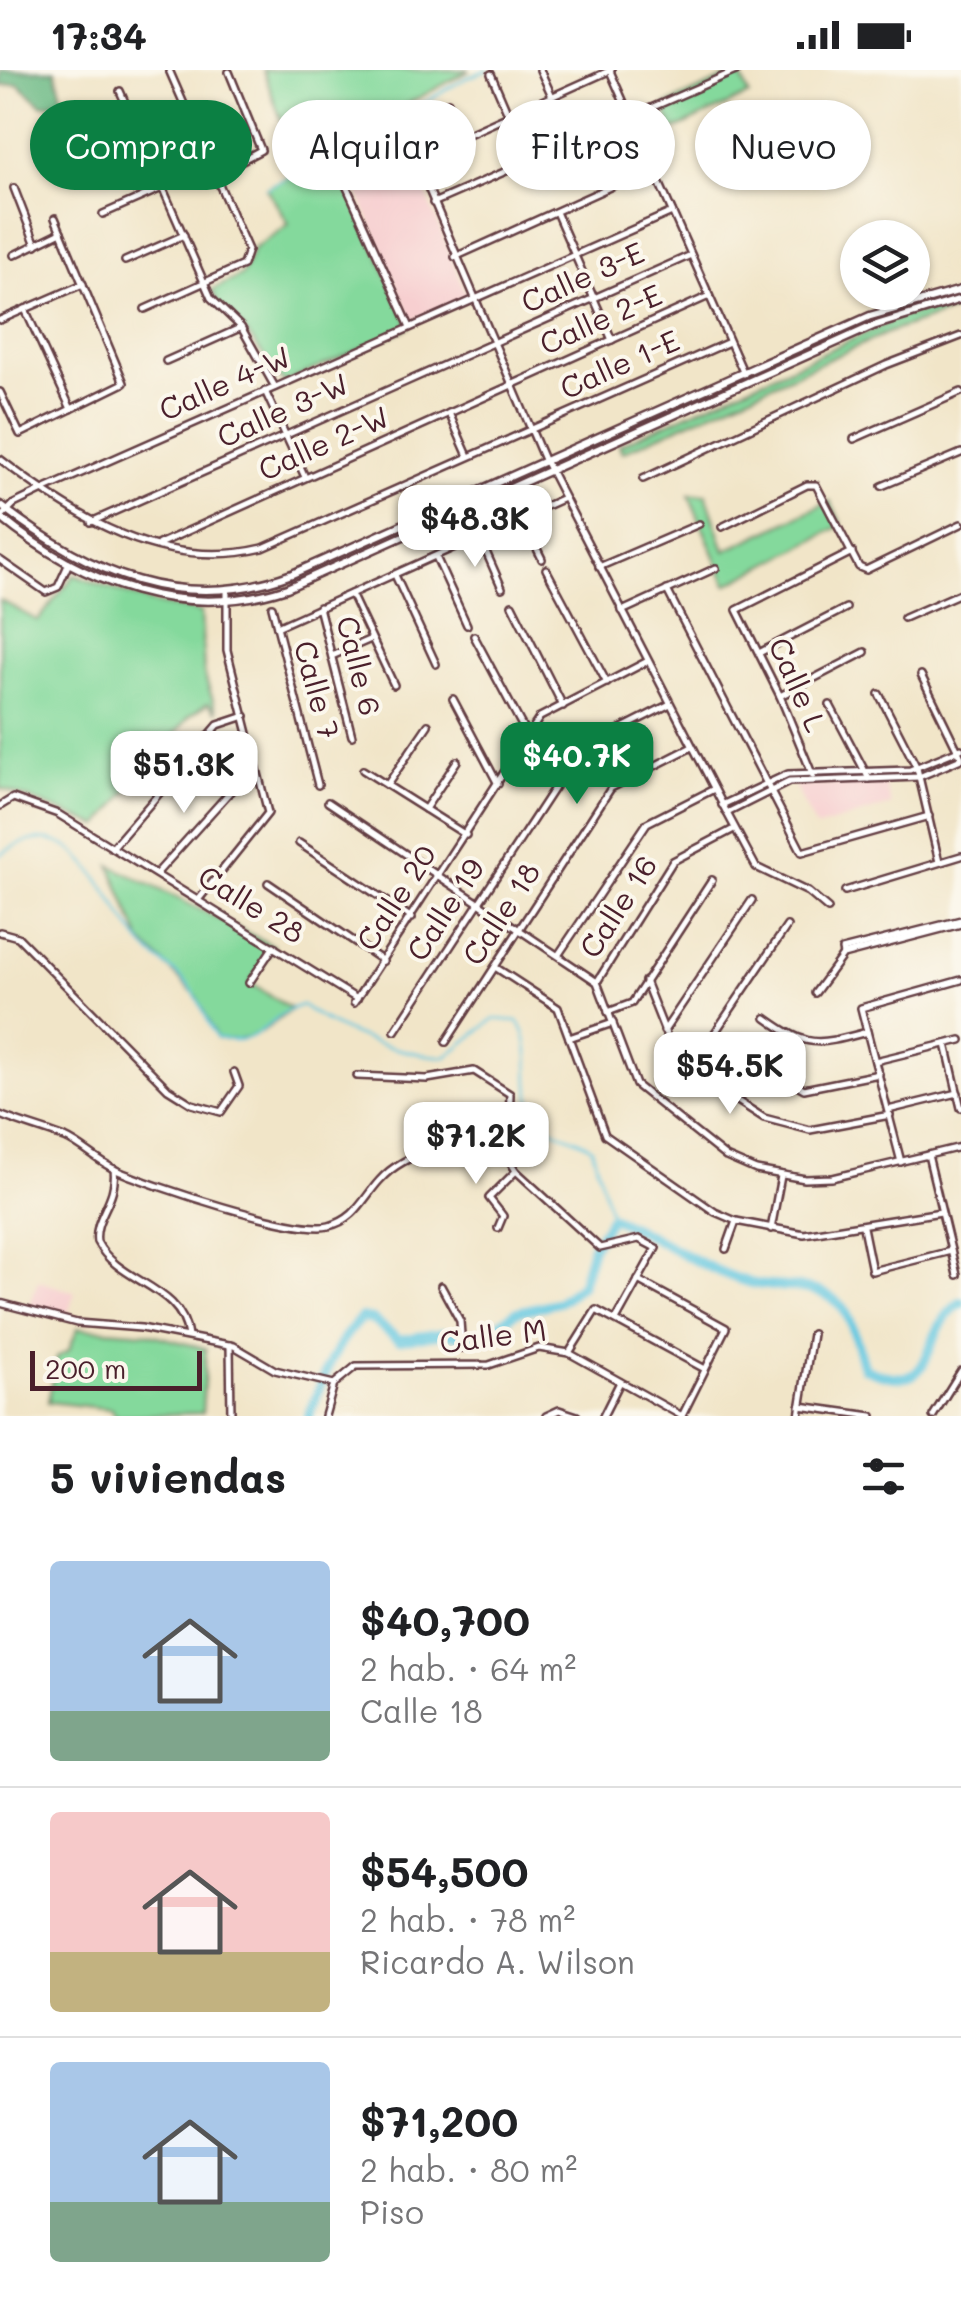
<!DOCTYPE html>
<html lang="es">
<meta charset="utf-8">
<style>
body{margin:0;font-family:Mali,sans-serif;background:#f6f6f6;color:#202124;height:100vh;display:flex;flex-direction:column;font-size:38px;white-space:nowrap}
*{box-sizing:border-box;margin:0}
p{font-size:32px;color:#757577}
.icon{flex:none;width:55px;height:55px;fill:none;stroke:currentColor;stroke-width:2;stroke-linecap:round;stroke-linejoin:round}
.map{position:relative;height:1346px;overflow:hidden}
.details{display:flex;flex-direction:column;background:#fff;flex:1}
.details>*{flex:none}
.guide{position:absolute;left:30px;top:30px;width:902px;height:90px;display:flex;gap:20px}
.fabs{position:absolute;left:840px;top:150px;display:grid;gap:20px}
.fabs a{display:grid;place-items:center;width:90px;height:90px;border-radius:50%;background:#fff;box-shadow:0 2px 8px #0004;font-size:50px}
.scale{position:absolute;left:30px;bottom:25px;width:172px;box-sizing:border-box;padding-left:10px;border:5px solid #4a1f2b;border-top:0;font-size:28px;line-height:35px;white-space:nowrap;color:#4a1f2b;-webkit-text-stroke:8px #fbf7ec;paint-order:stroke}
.price{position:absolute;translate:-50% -85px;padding:0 22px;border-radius:20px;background:#fff;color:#222;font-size:32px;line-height:65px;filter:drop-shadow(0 2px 5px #0008)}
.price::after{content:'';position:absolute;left:50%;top:60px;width:30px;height:22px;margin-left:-15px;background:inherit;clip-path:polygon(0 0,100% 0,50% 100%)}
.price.current{background:#0b8043;color:#fff}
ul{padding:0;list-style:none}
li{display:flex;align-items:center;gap:30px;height:250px;padding:0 50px}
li+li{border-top:2px solid #e0e0e0}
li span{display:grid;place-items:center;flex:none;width:280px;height:200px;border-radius:10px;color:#555}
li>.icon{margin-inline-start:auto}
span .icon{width:120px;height:120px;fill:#fffc;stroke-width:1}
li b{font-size:42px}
h2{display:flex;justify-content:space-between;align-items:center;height:120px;padding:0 50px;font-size:42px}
.chip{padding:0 35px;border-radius:45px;background:#fff;box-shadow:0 2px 8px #0004;font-size:35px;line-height:90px}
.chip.current{background:#0b8043;color:#fff}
.status{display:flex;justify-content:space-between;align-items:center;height:70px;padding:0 50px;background:#fff;direction:ltr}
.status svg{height:28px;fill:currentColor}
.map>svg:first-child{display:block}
</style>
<div class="status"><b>17:34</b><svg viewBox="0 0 49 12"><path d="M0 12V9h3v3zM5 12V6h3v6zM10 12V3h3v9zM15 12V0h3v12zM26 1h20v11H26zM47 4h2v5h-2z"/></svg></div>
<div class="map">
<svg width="961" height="1346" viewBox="0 0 961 1346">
<rect width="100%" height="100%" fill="#fbf7ec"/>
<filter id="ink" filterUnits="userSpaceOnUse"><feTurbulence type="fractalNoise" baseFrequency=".01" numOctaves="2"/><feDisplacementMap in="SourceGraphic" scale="20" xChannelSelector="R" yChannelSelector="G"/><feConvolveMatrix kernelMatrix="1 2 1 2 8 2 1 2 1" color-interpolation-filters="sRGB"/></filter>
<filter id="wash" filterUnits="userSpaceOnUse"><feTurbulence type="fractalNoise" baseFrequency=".0048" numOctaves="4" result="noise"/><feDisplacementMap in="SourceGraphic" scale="40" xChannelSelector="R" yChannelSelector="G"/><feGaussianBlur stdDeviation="2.25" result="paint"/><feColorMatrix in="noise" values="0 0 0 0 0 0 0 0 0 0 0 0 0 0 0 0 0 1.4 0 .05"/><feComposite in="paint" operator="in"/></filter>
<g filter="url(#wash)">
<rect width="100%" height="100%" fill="#f1e5c8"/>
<g fill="#f7cfd0">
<path d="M 401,60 L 467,227 L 412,251 L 348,100 L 375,73 Z"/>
<path d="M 885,714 L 891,735 L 816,758 L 794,715 Z"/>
<path d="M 38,1211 L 75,1222 L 67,1248 L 29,1237 Z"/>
</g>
<g fill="#84d99c" stroke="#677c64" stroke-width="2.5">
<path d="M 263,0 L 470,0 L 297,94 Z"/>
<path d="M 739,2 L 749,25 L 672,61 L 664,36 Z"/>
<path d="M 345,79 L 348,82 L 340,98 L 410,257 L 284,313 L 242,257 L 221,238 L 212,220 L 242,205 L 253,179 L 289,154 L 266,118 Z"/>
<path d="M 961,232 L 961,238 L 889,262 L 622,382 L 619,375 L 902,247 Z"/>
<path d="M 706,424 L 725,481 L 830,431 L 842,455 L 727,515 L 689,425 Z"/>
<path d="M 74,505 L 152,533 L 201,542 L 204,604 L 217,642 L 208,633 L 190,646 L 99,756 L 0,718 L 0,530 L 38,551 Z"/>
<path d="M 110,795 L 274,876 L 250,913 L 291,939 C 267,959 249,975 217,968 L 196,925 L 141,871 Z"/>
<path d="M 78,1258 L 147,1263 L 206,1279 L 202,1343 L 115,1346 L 111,1339 L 48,1332 L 57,1287 L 69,1280 Z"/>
</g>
<path fill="#6bb984" stroke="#5a6c58" stroke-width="2.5" d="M 0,0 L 55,0 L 64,32 L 42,35 L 18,14 L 0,16 Z"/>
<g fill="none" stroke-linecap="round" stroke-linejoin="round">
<g stroke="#63c7e0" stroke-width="2.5">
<path d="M 266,118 L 345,79 L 466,8 L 488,0"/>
<path d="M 0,785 C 78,730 106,835 146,878 C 161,895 184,905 196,926 C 204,940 208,954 217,968 C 264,979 266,944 302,935 C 339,964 399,984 446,987 L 494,949 L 518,951 C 539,980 517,1024 542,1051 C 554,1064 577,1067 592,1078 L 611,1147"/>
</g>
<path stroke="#63c7e0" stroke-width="10" d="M 309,1346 C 322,1311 333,1275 361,1248 L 373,1250 L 399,1270 L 443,1263 L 465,1267 L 490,1261 L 516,1242 L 559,1232 L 581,1215 L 592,1178 L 611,1147 C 657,1166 703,1200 751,1213 C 780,1220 816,1211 839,1234 C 854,1248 857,1279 864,1298 C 944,1332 913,1268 961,1232"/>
</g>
</g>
<g filter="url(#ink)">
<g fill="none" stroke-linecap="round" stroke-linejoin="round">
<g stroke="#633d43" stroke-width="10">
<g id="minor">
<path d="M 540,0 L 552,26"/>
<path d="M 610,1 L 744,304"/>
<path d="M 491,4 L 509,46"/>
<path d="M 120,21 L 211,228 L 241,257 L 275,317"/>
<path d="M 448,32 L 462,67"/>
<path d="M 73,44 L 92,86"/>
<path d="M 415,88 L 611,0"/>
<path d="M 77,92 L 191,47"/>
<path d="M 216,104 L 261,80 L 229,2"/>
<path d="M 14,118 L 36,175"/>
<path d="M 433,133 L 738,0"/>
<path d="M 556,142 L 612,270"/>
<path d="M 103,144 L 162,118"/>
<path d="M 14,185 L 61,162"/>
<path d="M 455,187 L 652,98"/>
<path d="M 125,191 L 184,165"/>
<path d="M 25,239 L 71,339"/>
<path d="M 145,239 L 243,195 L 248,180 L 169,0"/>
<path d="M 0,250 L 83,214"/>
<path d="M 410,257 L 340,102 L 353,79 L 396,55 L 403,59 L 545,392"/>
<path d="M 166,291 L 240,258"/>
<path d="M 265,321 L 305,407"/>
<path d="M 0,322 L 20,364 L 124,313 L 55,148"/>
<path d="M 449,343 L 468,386"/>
<path d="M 854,369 L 961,322"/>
<path d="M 0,389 C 76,448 163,502 263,478 L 729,272"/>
<path d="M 643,409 L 886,295 L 961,266"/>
<path d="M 882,416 L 961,383"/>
<path d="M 1,447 L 14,434 L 43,420 L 672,142"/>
<path d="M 523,450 L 542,489"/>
<path d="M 91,452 L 691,185"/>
<path d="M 722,457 L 807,415 L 816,415 L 859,497 L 866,500 L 961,454"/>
<path d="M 480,468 L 502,518"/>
<path d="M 159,474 L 709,226"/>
<path d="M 436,487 L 467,555"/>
<path d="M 0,490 L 46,522 L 58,517 L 69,493"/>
<path d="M 599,497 L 699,454"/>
<path d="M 546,499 L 607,613"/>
<path d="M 395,505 L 436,594"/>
<path d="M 667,520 L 802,782 L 929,746"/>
<path d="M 351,524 L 394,615"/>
<path d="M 512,535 L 563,636"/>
<path d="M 272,537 L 318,715"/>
<path d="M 319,537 L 352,666"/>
<path d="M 622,541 L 716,498"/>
<path d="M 904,548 L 961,523"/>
<path d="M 277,557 L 564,428"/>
<path d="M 474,566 L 528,667"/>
<path d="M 759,583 L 846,538"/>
<path d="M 332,586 L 371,569"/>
<path d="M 921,605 L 961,687"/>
<path d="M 879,624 L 917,698 L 939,792"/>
<path d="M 780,626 L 865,582"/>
<path d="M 453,629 L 498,714"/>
<path d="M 830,635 L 869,709"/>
<path d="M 363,700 L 466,765"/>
<path d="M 813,706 L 780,626 L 737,540 L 852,482"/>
<path d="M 387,715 L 428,655"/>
<path d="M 328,732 L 597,912 L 636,1015 L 726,1087 L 756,1100 L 805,1109 L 832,1108 L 961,1077"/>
<path d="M 0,736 L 13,728 L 58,744 L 357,929"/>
<path d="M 425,739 L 457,691"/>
<path d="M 727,743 L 756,797 L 808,822 L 828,839"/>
<path d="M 299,773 L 412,848"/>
<path d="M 112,778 L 218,655 L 245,646"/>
<path d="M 157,803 L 237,714"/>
<path d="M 268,813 L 383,891"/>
<path d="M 845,821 L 961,786"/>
<path d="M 199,829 L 268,743 L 227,580 L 227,522"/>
<path d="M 0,862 L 18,867 L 168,1019 L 192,1034 L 221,1042 L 239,1016 L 234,1002"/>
<path d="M 559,884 L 647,753 L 714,719"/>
<path d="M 843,885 L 842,880 L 961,850"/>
<path d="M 495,897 L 558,938 L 605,1065 L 715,1142 L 736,1151 L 804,1164 L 941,1142"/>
<path d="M 645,911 L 677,992 L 764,1048 L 810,1060 L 890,1045"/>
<path d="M 597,912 L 673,791 L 732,760"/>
<path d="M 249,913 L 274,876"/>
<path d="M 815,923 L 843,885 L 961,854"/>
<path d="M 354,933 L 540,647 L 648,591"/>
<path d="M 608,942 L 632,933 L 712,810"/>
<path d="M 766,948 C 809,979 818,975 867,962"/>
<path d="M 395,961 L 579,680 L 670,634"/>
<path d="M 664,961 L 752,830"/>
<path d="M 569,968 L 613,953"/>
<path d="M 446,972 L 611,718 L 692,677"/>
<path d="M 946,974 L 961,1038"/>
<path d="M 741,982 L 804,1019 L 879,1004"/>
<path d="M 875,991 L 961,970"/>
<path d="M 689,1001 L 787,856"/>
<path d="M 357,1006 L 427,1009 L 474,1001 L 510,1024 L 508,1088 L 516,1101 L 600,1178 L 639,1169 L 656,1178 L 616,1250"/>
<path d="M 888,1040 L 958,1023"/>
<path d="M 0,1045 C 21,1054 43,1059 65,1068 C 83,1076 98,1092 116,1100 C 152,1116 296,1164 329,1156 C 356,1149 362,1130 379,1111 C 406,1080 466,1067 506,1073"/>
<path d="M 928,1085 L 957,1205"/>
<path d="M 901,1092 L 861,938 L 961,910"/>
<path d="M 114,1099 C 118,1131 93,1147 97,1172 C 119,1214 182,1215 188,1266"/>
<path d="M 863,1157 L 872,1201 L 951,1181"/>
<path d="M 498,1158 L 503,1146 L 489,1128 L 516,1101"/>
<path d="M 771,1159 L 781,1106"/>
<path d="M 726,1179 L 736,1151"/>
<path d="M 638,1210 L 726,1258 L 682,1346"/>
<path d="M 441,1216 L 460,1251 L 462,1278"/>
<path d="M 230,1275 L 231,1346"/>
<path d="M 569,1283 L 596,1240 L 705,1299"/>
<path d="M 800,1336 L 872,1346"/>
<path d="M 546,1346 L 559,1340 L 577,1346"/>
<path d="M 799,1346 L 812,1264"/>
<path d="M 933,1346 L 961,1301"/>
</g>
</g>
<g stroke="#633d43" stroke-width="10">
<g id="tertiary">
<path d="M 546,392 L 727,743 L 789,712 L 919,707 L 961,689"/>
<path d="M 722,735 L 788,704 L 910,700 L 961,679"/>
<path d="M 0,1233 L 77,1253 L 141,1258 L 234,1276 L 275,1300 L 334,1314"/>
<path d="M 325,1346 L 334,1314 L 356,1296 L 489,1295 L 539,1278 L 569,1283 L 682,1346"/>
<path d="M 603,1346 L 620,1312"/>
</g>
</g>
<g stroke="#633d43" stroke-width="11">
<g id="secondary">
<path d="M 0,435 C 88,503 182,545 292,504 L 870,246 L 961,220"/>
<path d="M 0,447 C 82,514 183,552 287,518 L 873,256 L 961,229"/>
</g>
</g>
<use href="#minor" stroke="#fff" stroke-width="5"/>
<use href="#tertiary" stroke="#fff" stroke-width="5"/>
<use href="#secondary" stroke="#fff" stroke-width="6"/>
</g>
</g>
<g text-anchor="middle" stroke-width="8" stroke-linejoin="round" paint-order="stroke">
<g font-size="30" fill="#4a1f2b" stroke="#fbf7ec">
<text transform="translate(583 208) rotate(-24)" y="10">Calle 3-E</text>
<text transform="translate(601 250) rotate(-24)" y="10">Calle 2-E</text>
<text transform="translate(620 295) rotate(-24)" y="10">Calle 1-E</text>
<text transform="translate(225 314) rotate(-24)" y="10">Calle 4-W</text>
<text transform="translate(283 341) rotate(-24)" y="10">Calle 3-W</text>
<text transform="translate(324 374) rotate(-24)" y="10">Calle 2-W</text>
<text transform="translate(358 596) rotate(76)" y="10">Calle 6</text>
<text transform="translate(797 615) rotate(66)" y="10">Calle L</text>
<text transform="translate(316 620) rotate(75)" y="10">Calle 7</text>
<text transform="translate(397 828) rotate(-57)" y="10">Calle 20</text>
<text transform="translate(251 835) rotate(32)" y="10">Calle 28</text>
<text transform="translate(619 837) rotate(-57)" y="10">Calle 16</text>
<text transform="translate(446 840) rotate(-57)" y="10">Calle 19</text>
<text transform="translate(502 844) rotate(-57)" y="10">Calle 18</text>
<text transform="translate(493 1267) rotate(-7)" y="10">Calle M</text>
</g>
</g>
</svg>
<div class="fabs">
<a><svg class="icon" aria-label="layers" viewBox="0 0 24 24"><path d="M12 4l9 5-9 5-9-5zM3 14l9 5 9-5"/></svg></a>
</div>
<div class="scale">200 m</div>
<b class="price" style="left:475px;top:500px">$48.3K</b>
<b class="price current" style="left:577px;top:737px">$40.7K</b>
<b class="price" style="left:184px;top:746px">$51.3K</b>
<b class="price" style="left:730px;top:1047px">$54.5K</b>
<b class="price" style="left:476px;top:1117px">$71.2K</b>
<div class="guide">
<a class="chip current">Comprar</a>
<a class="chip">Alquilar</a>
<a class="chip">Filtros</a>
<a class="chip">Nuevo</a>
</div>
</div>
<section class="details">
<h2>5 viviendas<svg class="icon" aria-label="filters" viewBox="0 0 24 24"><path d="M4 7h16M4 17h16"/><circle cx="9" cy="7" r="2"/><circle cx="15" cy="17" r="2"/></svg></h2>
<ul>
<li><span style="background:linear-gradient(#a9c7e8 75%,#7fa58c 0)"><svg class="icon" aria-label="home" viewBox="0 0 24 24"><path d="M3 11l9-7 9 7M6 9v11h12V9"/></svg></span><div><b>$40,700</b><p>2 hab. · 64 m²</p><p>Calle 18</p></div></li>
<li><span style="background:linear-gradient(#f6c9c9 70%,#c2b280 0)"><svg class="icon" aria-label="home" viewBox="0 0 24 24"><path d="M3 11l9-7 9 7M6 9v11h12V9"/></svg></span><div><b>$54,500</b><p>2 hab. · 78 m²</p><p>Ricardo A. Wilson</p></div></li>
<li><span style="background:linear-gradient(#a9c7e8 70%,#7fa58c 0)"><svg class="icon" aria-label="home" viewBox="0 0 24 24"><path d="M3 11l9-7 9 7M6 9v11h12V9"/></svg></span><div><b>$71,200</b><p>2 hab. · 80 m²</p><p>Piso</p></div></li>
</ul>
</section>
